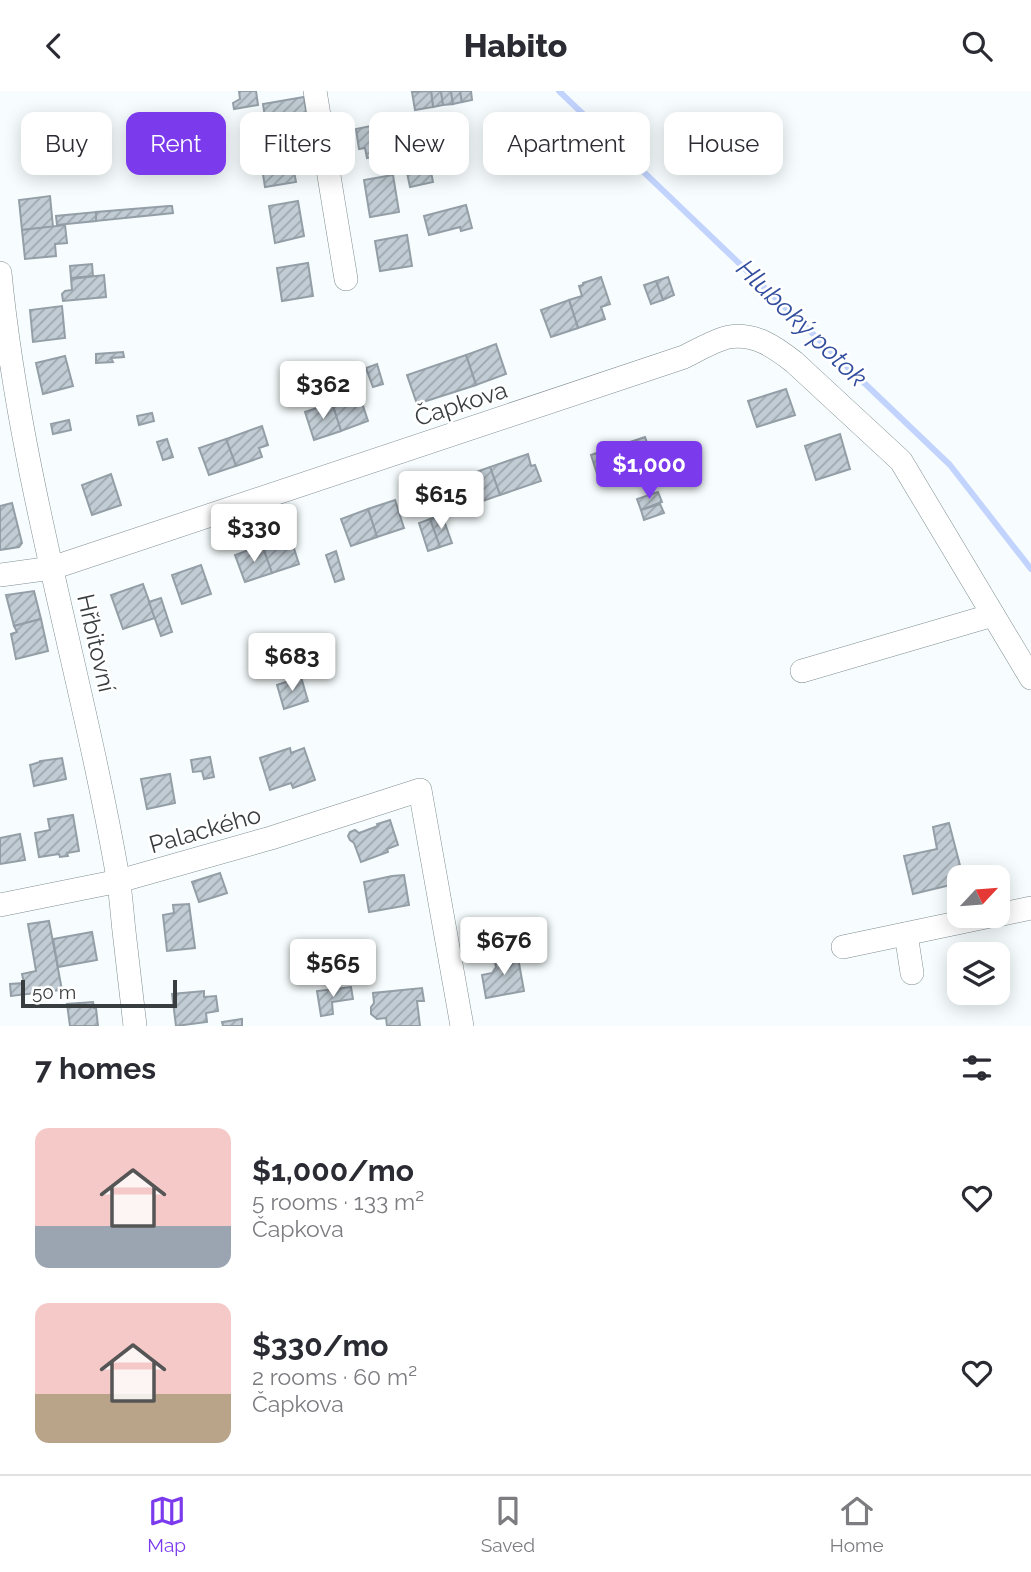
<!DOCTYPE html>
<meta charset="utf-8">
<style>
body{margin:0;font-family:Raleway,sans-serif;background:#f2f2f3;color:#2b2b33;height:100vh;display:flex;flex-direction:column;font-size:26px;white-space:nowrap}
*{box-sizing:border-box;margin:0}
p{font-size:23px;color:#7c7c81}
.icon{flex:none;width:38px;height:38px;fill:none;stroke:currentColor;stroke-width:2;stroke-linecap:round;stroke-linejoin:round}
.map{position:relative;height:935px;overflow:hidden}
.panel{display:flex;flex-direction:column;background:#fff;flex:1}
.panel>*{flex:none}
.guide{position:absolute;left:21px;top:21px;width:990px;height:63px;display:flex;gap:14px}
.needle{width:46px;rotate:64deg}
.controls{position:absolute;left:947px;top:774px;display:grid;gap:14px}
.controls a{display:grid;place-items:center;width:63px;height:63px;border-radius:14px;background:#fff;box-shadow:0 4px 18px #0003;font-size:35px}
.scale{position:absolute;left:21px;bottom:18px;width:156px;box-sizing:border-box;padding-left:7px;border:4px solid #383d3f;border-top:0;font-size:19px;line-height:24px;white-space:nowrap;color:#383d3f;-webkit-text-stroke:5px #fff;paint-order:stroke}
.price{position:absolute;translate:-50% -60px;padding:0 16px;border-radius:7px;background:#fff;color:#222;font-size:23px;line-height:46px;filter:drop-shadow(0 2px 4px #0008)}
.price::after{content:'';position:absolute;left:50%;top:42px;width:21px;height:16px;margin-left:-10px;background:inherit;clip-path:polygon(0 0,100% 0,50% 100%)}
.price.selected{background:#7c3aed;color:#fff}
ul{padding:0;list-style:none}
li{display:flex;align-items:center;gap:21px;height:175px;padding:0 35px}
li span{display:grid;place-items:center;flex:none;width:196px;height:140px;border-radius:14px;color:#555}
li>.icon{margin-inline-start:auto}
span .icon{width:84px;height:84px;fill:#fffc;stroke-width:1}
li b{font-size:30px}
h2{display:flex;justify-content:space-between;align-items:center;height:84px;padding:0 35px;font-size:30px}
.chip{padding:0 24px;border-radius:14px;background:#fff;box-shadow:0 4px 18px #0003;font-size:24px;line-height:63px}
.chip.selected{background:#7c3aed;color:#fff}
header{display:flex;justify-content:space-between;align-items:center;height:91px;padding:0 35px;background:#fff;font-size:32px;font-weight:800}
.tabs{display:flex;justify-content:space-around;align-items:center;height:98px;border-top:2px solid #e1e1e2;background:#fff;font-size:19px;color:#7c7c81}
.tabs a{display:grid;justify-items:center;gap:4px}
.tabs .selected{color:#7c3aed}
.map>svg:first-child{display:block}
</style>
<header><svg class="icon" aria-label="back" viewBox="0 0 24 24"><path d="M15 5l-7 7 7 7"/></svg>Habito<svg class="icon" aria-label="search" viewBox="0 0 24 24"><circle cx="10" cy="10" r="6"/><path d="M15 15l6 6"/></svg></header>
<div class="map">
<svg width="1031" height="935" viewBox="0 0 1031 935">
<defs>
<pattern id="building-hatch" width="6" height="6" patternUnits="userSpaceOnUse" patternTransform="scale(1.75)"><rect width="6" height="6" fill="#c1ccd4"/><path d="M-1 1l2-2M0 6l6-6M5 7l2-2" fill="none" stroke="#9ea7ad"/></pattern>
</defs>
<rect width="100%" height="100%" fill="#f7fdfe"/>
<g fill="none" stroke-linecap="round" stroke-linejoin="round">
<path stroke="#c2d4fe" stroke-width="6" d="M 559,0 L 950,374 L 1031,478"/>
</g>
<g fill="url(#building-hatch)" stroke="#939ea6" stroke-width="2">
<path d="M 239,0 L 256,0 L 258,14 L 234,18 L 233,12 L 240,8 Z"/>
<path d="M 431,0 L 441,0 L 443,14 L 433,16 Z"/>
<path d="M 431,0 L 433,16 L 415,19 L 412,1 Z"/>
<path d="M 441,0 L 451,0 L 453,13 L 443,14 Z"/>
<path d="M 451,0 L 460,0 L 462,11 L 453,13 Z"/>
<path d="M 460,0 L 471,0 L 472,9 L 462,11 Z"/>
<path d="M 304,6 L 309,40 L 268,47 L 263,13 Z"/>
<path d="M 386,32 L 390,62 L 367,67 L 365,57 L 359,58 L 356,38 Z"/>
<path d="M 59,36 L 63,75 L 46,78 L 45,70 L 30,72 L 27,40 Z"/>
<path d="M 281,55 L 282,61 L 290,59 L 296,91 L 265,96 L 260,64 L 266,63 L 265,58 Z"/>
<path d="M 440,71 L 441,79 L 431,81 L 433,91 L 410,96 L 406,77 Z"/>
<path d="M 393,84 L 399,121 L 370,126 L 364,89 Z"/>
<path d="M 50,105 L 53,136 L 22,139 L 19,109 Z"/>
<path d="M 298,110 L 304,145 L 275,152 L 269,115 Z"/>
<path d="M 466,114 L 472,137 L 461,140 L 460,136 L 429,144 L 424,125 Z"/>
<path d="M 169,115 L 172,115 L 173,122 L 96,130 L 96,121 Z"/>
<path d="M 96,121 L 96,130 L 57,134 L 56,125 Z"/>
<path d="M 65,134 L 67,152 L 55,153 L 56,165 L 25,168 L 22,139 Z"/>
<path d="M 407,144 L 412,175 L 380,180 L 375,150 Z"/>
<path d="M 308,172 L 313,205 L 282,210 L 277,177 Z"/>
<path d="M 92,173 L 93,185 L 71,187 L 70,175 Z"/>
<path d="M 104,184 L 106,206 L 63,210 L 62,203 L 65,200 L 72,199 L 71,188 Z"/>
<path d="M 601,186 L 610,213 L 601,216 L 605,228 L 578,237 L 569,209 L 582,205 L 579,195 L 583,194 L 583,192 Z"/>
<path d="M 668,186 L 674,204 L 663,209 L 656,190 Z"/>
<path d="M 656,190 L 663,209 L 651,213 L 644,194 Z"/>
<path d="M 569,209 L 578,237 L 551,246 L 541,219 Z"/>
<path d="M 62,215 L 65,247 L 33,251 L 30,219 Z"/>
<path d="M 496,253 L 506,283 L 476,294 L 466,264 Z"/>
<path d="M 123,261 L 124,266 L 111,267 L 113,271 L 96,272 L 96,263 Z"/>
<path d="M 466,264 L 476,294 L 417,313 L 407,284 Z"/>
<path d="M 65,265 L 73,295 L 43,303 L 36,272 Z"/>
<path d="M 377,273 L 383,293 L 373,296 L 366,277 Z"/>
<path d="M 786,298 L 795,324 L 757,336 L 748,310 Z"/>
<path d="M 359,303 L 368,330 L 341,340 L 332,312 Z"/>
<path d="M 332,312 L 341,340 L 314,349 L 305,321 Z"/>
<path d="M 152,322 L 154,330 L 139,334 L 137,325 Z"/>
<path d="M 69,329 L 71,339 L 53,343 L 51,333 Z"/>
<path d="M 262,335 L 268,354 L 259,357 L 262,366 L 236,375 L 226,348 Z"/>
<path d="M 840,343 L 850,378 L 816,389 L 805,355 Z"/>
<path d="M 645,346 L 655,374 L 628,383 L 618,355 Z"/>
<path d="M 167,348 L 173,366 L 163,369 L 157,351 Z"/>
<path d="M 226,348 L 236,375 L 209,384 L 199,357 Z"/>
<path d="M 618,355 L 628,383 L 600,392 L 591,364 Z"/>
<path d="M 528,363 L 531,375 L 535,374 L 541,390 L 500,404 L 490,376 Z"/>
<path d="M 490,376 L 500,404 L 460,418 L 455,403 L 458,402 L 454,392 L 460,390 L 459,387 Z"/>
<path d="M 111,383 L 121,414 L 92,424 L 82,394 Z"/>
<path d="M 658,401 L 662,411 L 641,419 L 637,408 Z"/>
<path d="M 395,409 L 404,437 L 377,446 L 368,418 Z"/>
<path d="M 12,412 L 22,452 L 19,456 L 0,459 L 0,415 Z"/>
<path d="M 660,413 L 664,422 L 644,429 L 641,419 Z"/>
<path d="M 368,418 L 377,446 L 351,455 L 341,428 Z"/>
<path d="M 442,424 L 452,452 L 440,456 L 430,428 Z"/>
<path d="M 430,428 L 440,456 L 428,460 L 419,432 Z"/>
<path d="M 290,445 L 299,473 L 272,482 L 262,454 Z"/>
<path d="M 262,454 L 272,482 L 245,491 L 235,464 Z"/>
<path d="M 336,460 L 344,488 L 335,491 L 326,464 Z"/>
<path d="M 201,474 L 211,503 L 182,513 L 172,484 Z"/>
<path d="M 143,493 L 155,527 L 123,538 L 111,504 Z"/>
<path d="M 34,500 L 41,528 L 14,535 L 6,504 Z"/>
<path d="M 161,507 L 172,541 L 161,545 L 149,511 Z"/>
<path d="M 41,528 L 48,560 L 16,568 L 11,543 L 17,541 L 14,535 Z"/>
<path d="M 301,586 L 308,610 L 284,618 L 277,594 Z"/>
<path d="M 290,657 L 291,662 L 304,657 L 315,689 L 293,697 L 291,692 L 270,699 L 260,667 Z"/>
<path d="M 210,666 L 214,686 L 204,688 L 202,680 L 193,681 L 191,669 Z"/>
<path d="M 62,667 L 66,688 L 34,695 L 30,674 L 40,671 L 40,670 Z"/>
<path d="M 170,683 L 175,712 L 147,718 L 141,688 Z"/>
<path d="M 73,724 L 79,760 L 67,762 L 68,765 L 60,766 L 59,763 L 39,766 L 35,742 L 50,739 L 48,728 Z"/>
<path d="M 390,729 L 398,754 L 387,758 L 388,761 L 361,771 L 354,752 L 350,749 L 348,745 L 350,741 L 355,739 L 359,742 L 378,735 L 377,733 Z"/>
<path d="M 949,732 L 963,786 L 959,786 L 959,792 L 913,803 L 904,765 L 937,758 L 933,736 Z"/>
<path d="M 20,743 L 25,769 L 0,773 L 0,747 Z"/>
<path d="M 220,782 L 227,802 L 199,811 L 192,791 Z"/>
<path d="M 404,784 L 409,814 L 369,821 L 364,791 L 392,785 Z"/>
<path d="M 189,813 L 195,857 L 167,860 L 163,824 L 174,822 L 173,814 Z"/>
<path d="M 49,830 L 62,899 L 11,905 L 10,893 L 24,892 L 22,883 L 36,880 L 28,833 Z"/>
<path d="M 92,841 L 97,869 L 58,876 L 53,848 Z"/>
<path d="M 517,861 L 524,900 L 486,907 L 482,884 L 492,882 L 496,876 L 494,866 Z"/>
<path d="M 351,896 L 353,908 L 332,911 L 333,923 L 321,925 L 317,900 Z"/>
<path d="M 422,897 L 424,910 L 417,910 L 420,935 L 387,935 L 386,927 L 377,928 L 371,923 L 371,916 L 374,912 L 373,902 Z"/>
<path d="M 204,900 L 204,906 L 216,905 L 218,920 L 206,922 L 207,931 L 176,935 L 172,903 Z"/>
<path d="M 93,911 L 94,917 L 96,917 L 98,935 L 70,935 L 67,913 Z"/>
<path d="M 242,928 L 242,935 L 223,935 L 222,931 Z"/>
</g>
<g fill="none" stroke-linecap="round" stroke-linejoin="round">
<g stroke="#808e91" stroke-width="24">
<g id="street">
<path d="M 315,0 L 346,188"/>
<path d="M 0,182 C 20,387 83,585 118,787 C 121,804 122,822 124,840 C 128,872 131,903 135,935"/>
<path d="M 0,484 L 52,477 L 684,266 C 696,260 717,248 729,246 C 755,242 775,256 794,271 L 901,370 L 1031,587"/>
<path d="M 802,580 L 993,524"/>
<path d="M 0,814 L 119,790 L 271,747 L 420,699 L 462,935"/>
<path d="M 998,824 L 1031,817"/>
<path d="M 906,843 L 912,882"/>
<path d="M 843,856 L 995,824"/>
</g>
</g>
<use href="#street" stroke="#fff" stroke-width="23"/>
</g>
<g text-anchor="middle" stroke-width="5" stroke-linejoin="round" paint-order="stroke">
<g font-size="24" fill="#383d3f" stroke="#fff">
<text transform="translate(461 313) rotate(-18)" y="8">Čapkova</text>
<text transform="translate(96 552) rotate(77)" y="8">Hřbitovní</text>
<text transform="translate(205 739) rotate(-16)" y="8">Palackého</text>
</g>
<g font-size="26" font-style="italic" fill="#334e9e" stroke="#fff">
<text transform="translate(802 232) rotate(44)" y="9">Hluboký potok</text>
</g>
</g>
</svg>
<div class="controls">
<a><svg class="needle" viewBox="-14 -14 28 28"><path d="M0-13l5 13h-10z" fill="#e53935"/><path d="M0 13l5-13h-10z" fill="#7c7c81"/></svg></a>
<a><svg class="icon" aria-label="layers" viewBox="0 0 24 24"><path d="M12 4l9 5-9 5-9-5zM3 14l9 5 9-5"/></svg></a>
</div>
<div class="scale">50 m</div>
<b class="price" style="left:323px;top:330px">$362</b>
<b class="price selected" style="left:649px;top:410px">$1,000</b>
<b class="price" style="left:441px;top:440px">$615</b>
<b class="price" style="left:254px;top:473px">$330</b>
<b class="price" style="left:292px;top:602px">$683</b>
<b class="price" style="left:504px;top:886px">$676</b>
<b class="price" style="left:333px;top:908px">$565</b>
<div class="guide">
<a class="chip">Buy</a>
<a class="chip selected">Rent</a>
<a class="chip">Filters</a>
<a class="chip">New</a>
<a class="chip">Apartment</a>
<a class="chip">House</a>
</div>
</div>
<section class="panel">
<h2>7 homes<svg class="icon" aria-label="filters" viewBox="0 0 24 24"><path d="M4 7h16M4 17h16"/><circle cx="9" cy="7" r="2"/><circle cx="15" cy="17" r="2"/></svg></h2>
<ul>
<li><span style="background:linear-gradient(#f6c9c9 70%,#9aa5b1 0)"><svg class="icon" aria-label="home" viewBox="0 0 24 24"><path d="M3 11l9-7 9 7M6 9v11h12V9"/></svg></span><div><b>$1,000/mo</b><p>5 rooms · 133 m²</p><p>Čapkova</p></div><svg class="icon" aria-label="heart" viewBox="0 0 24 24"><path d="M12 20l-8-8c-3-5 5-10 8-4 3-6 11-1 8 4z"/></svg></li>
<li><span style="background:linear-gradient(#f6c9c9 65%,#b9a48a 0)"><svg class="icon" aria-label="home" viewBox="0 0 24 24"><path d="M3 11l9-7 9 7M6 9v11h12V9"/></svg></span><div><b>$330/mo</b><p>2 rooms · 60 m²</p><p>Čapkova</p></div><svg class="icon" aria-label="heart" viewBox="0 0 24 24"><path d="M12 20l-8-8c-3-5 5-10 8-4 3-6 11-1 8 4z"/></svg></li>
</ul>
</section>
<nav class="tabs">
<a class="selected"><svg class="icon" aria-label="map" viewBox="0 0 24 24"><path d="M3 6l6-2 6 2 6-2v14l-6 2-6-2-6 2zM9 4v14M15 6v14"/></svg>Map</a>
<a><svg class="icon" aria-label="saved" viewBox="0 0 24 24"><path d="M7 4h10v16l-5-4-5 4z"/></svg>Saved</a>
<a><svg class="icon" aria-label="home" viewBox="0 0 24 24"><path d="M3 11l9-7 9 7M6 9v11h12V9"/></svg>Home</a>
</nav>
